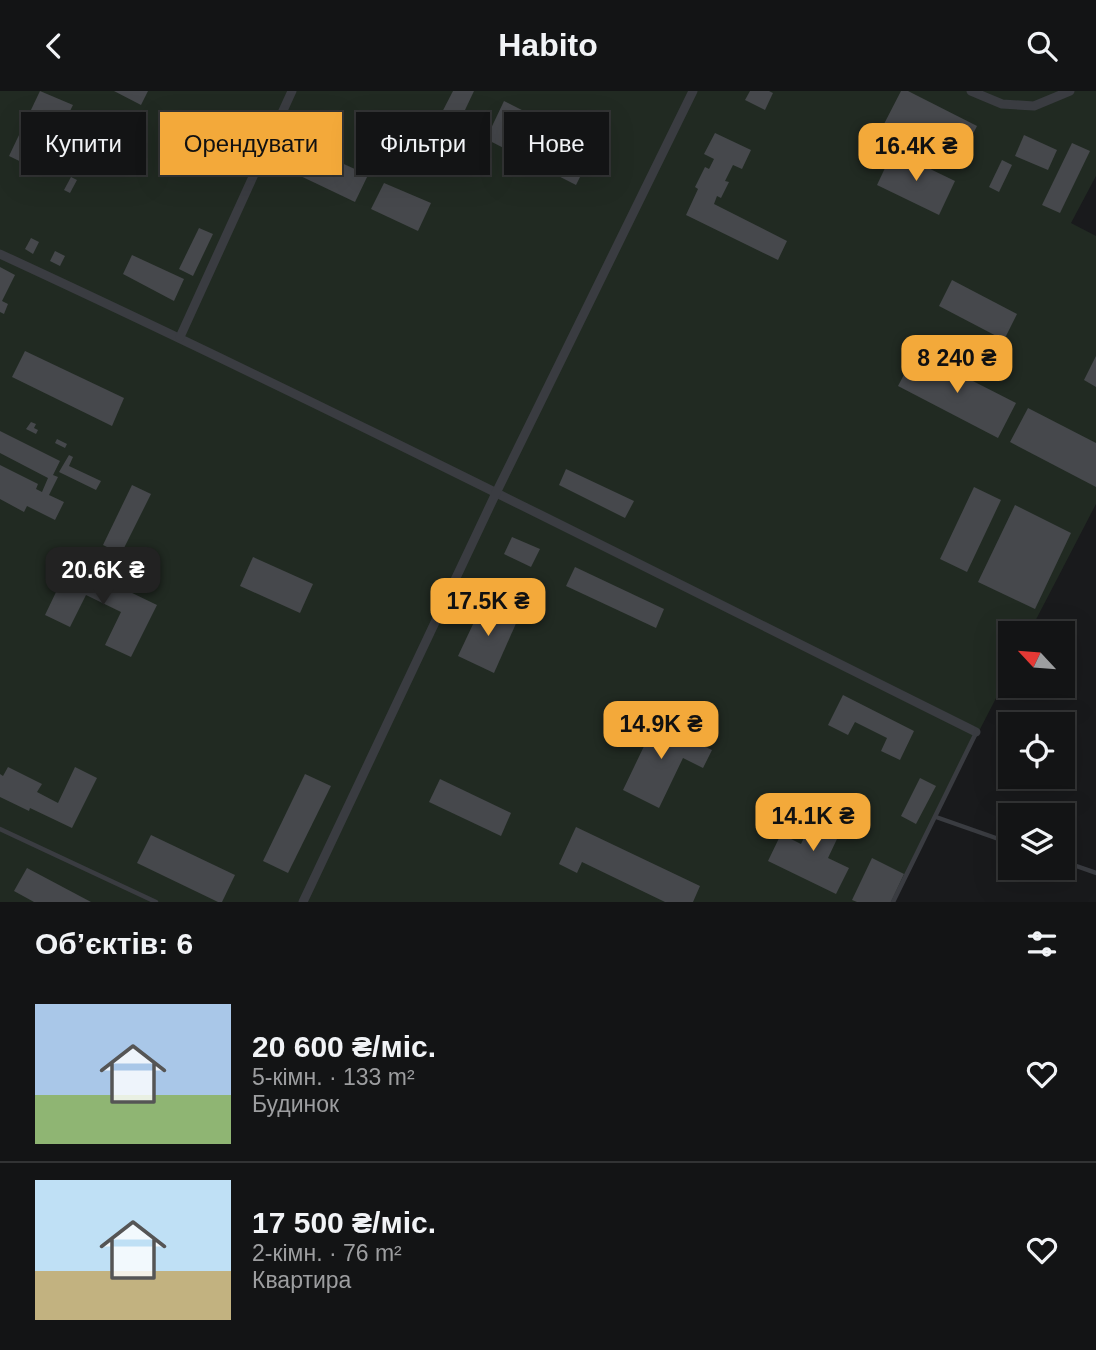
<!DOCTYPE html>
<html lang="uk">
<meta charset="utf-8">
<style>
body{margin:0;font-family:Arial,sans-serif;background:#1c1d1e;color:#f1f3f6;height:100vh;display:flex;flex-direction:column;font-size:26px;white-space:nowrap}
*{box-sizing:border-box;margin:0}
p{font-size:23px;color:#9d9ea0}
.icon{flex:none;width:38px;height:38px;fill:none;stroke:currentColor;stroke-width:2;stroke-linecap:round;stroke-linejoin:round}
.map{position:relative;height:811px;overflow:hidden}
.details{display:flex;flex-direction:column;background:#131415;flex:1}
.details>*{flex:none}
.hud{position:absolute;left:21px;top:21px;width:700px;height:63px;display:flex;gap:14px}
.needle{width:46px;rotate:296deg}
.fabs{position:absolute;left:998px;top:530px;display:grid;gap:14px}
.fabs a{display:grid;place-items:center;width:77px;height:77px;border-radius:0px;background:#131415;box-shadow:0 7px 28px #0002,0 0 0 2px #323334;font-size:35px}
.price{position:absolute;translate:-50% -60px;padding:0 16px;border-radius:14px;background:#f3a93a;color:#111;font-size:23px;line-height:46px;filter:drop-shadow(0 2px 4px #0008)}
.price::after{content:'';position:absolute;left:50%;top:42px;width:21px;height:16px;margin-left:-10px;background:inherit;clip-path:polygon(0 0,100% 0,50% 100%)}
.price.current{background:#222;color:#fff}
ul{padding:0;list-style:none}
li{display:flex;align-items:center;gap:21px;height:175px;padding:0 35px}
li+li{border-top:2px solid #323334}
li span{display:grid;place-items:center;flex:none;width:196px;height:140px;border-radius:0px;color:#555}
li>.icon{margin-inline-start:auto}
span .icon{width:84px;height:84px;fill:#fffc;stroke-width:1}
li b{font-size:30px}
h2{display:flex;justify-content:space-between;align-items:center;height:84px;padding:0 35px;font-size:30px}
.tag{padding:0 24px;border-radius:0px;background:#131415;box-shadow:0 7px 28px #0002,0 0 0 2px #323334;font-size:24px;line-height:63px}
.tag.current{background:#f3a93a;color:#111}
header{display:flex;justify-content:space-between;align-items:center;height:91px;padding:0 35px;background:#131415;font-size:32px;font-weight:700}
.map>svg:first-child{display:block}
</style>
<header><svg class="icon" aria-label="back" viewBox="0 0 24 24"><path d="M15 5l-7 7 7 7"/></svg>Habito<svg class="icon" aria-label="search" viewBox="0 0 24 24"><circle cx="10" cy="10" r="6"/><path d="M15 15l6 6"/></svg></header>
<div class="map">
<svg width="1096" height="811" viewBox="0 0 1096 811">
<rect width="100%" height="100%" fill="#191a1c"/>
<path fill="#212a22" d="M 0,0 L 1096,0 L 1096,85 L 1071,132 L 1096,145 L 1096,413 L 1029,542 L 1010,542 L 1010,580 L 891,811 L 0,811 Z"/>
<g fill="#46484c">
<path d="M 40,0 L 73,14 L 40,80 L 9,65 Z"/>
<path d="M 114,0 L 148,0 L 141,14 Z"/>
<path d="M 453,0 L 474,0 L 456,38 L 438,29 Z"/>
<path d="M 750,0 L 769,0 L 773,2 L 765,19 L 745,9 Z"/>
<path d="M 901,0 L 908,0 L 977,35 L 958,72 L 884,33 Z"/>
<path d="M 504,10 L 595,56 L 576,94 L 486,48 Z"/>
<path d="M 715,42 L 751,59 L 742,78 L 733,74 L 725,90 L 729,91 L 721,107 L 717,105 L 714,113 L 787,150 L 778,169 L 686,124 L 698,98 L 695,96 L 705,76 L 709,78 L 714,68 L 704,63 Z"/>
<path d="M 1024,44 L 1057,59 L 1048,79 L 1015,65 Z"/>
<path d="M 1072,52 L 1090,60 L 1060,122 L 1042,114 Z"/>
<path d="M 302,54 L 368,84 L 355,111 L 290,80 Z"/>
<path d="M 893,60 L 955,90 L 939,124 L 877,94 Z"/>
<path d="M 1002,69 L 1012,74 L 999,101 L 989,96 Z"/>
<path d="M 71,86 L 77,89 L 70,102 L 64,99 Z"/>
<path d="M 384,92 L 431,112 L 418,140 L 371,118 Z"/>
<path d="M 199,137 L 213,143 L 193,185 L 179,178 Z"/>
<path d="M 31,147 L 39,151 L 33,163 L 25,158 Z"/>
<path d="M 55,160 L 65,165 L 60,175 L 50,170 Z"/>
<path d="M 132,164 L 184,188 L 174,210 L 123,183 Z"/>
<path d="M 0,176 L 15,184 L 2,210 L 8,213 L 4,223 L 0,221 Z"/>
<path d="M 952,189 L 1017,223 L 1004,249 L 939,215 Z"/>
<path d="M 25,260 L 124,307 L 112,335 L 12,286 Z"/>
<path d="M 916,261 L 1016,312 L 998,347 L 898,295 Z"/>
<path d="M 1096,265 L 1096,296 L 1084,289 Z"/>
<path d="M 1028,317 L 1096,352 L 1096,396 L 1010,351 Z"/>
<path d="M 31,331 L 36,333 L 34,337 L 38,339 L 36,343 L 26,338 Z"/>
<path d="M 0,340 L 60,370 L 53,384 L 58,386 L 49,404 L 64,411 L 55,429 L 27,415 L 24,421 L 0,408 L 0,374 L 38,393 L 36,398 L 42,401 L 48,387 L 0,362 Z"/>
<path d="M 57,348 L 67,353 L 65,357 L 55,352 Z"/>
<path d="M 69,364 L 73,366 L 69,375 L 101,390 L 96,399 L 59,381 Z"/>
<path d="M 566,378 L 634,410 L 625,427 L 559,394 Z"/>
<path d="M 132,394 L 151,403 L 121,463 L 103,454 Z"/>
<path d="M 974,396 L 1001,409 L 967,481 L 940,468 Z"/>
<path d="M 1015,414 L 1071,442 L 1035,518 L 978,491 Z"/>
<path d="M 512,446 L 540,458 L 531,476 L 504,463 Z"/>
<path d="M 253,466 L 313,493 L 300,522 L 240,495 Z"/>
<path d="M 70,472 L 157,514 L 131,566 L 105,554 L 121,521 L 86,504 L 70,536 L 45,524 Z"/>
<path d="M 575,476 L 664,518 L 656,537 L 566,495 Z"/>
<path d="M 483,512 L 518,528 L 494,582 L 458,565 Z"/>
<path d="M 843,604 L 914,640 L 900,669 L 881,660 L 887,647 L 855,631 L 848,644 L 828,634 Z"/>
<path d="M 643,626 L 712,659 L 703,677 L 683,667 L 659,717 L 623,699 L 646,651 L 634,645 Z"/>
<path d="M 8,676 L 42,693 L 37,701 L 58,712 L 75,676 L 97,687 L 72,737 L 30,717 L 29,720 L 0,706 L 0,683 L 3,685 Z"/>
<path d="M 305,683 L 331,695 L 288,782 L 263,770 Z"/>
<path d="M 920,687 L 936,695 L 916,733 L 901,725 Z"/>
<path d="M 440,688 L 511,722 L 501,745 L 429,711 Z"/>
<path d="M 818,717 L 845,731 L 828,767 L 849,777 L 836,803 L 768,770 L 781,743 L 801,753 Z"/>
<path d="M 576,736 L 700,795 L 693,811 L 665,811 L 582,771 L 577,782 L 559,773 Z"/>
<path d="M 151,744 L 235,784 L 222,811 L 218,811 L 137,772 Z"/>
<path d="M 872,767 L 904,783 L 891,811 L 857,811 L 852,809 Z"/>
<path d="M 27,777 L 91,811 L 34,811 L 14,800 Z"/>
</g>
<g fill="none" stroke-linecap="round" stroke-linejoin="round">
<g stroke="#3a3c41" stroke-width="4.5">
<path d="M 936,726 L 1010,752"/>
<path d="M 0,738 L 156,811"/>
<path d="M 1062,770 L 1096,782"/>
<path d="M 893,811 L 976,642"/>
</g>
<g stroke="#3a3c41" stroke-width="9">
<path d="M 971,0 L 1002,13 L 1034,15 L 1070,0"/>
<path d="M 0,163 C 329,315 652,480 976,641"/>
<path d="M 180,246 L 292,0"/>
<path d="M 303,811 L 496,402 L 693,0"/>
</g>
</g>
</svg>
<div class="fabs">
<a><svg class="needle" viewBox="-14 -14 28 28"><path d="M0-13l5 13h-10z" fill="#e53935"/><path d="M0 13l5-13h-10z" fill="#9d9ea0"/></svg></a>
<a><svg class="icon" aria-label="locate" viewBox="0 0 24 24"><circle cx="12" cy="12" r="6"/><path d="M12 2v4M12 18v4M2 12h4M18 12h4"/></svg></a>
<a><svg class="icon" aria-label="layers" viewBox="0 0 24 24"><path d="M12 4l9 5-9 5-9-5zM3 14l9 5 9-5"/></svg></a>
</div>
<b class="price" style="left:916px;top:92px">16.4K ₴</b>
<b class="price" style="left:957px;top:304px">8 240 ₴</b>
<b class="price current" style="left:103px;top:516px">20.6K ₴</b>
<b class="price" style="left:488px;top:547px">17.5K ₴</b>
<b class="price" style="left:661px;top:670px">14.9K ₴</b>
<b class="price" style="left:813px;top:762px">14.1K ₴</b>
<div class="hud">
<a class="tag">Купити</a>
<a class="tag current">Орендувати</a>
<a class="tag">Фільтри</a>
<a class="tag">Нове</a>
</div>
</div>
<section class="details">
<h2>Об’єктів: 6<svg class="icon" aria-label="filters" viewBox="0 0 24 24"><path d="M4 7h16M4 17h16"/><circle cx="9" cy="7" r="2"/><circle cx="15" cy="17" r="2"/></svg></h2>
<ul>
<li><span style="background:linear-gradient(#a9c7e8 65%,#8fb573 0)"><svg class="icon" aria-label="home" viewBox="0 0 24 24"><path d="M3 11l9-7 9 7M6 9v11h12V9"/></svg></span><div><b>20 600 ₴/міс.</b><p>5-кімн. · 133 m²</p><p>Будинок</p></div><svg class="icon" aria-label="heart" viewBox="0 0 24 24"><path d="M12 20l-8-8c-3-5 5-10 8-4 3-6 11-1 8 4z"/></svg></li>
<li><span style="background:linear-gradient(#bfe0f5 65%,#c2b280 0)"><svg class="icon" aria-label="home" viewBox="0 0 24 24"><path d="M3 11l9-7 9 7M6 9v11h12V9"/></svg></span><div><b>17 500 ₴/міс.</b><p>2-кімн. · 76 m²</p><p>Квартира</p></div><svg class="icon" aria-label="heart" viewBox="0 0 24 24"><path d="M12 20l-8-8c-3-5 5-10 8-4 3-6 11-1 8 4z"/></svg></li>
</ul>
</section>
